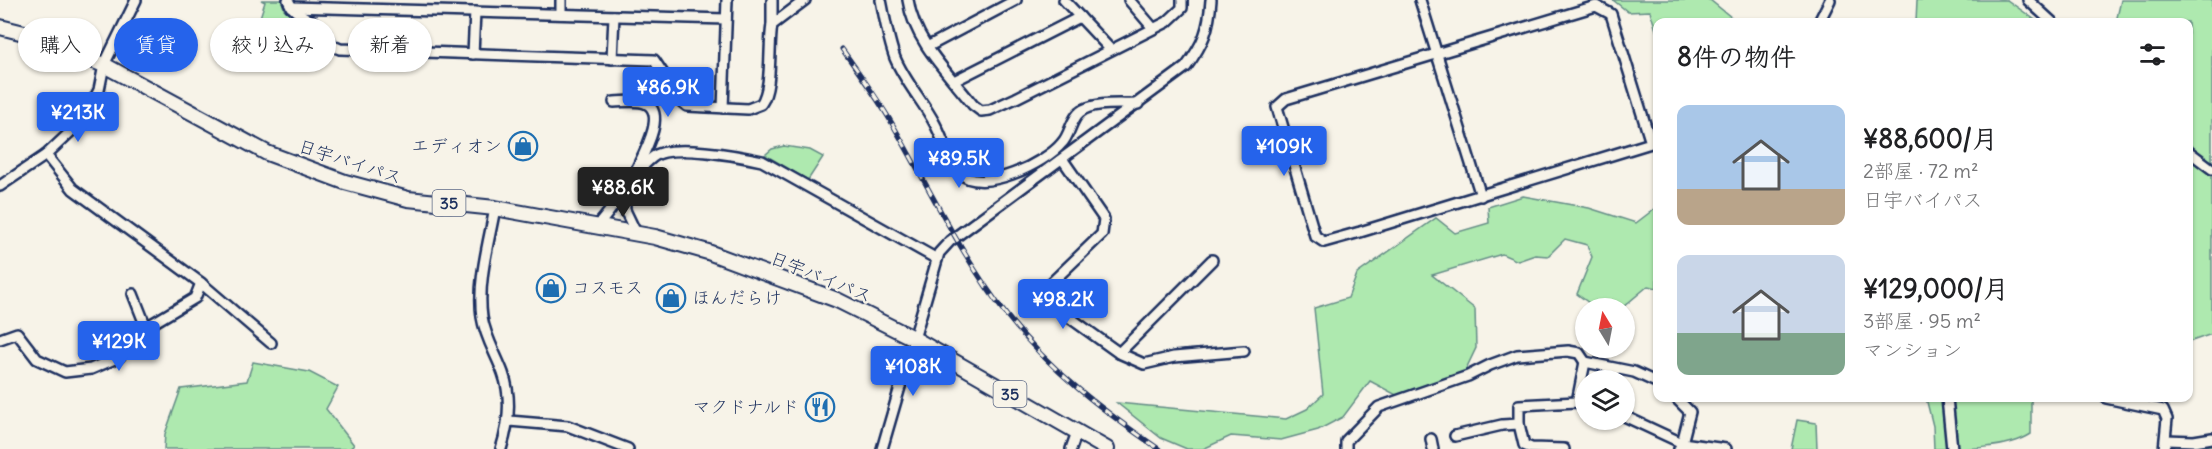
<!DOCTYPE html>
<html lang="ja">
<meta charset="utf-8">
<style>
body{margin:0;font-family:Delius,"Klee One",sans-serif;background:#f2f2f2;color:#202124;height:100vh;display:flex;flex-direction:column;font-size:22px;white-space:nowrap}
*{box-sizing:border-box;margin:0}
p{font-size:20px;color:#757577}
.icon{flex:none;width:33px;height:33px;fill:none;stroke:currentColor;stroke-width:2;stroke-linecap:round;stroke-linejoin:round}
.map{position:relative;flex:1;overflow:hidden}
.drawer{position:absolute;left:1653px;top:18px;width:540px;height:384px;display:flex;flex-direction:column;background:#fff;border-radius:12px;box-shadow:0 2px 4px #0004}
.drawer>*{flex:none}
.banner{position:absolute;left:18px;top:18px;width:570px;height:54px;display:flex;gap:12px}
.needle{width:39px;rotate:350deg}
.controls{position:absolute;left:1575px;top:298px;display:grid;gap:12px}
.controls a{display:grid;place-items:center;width:60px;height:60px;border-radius:50%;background:#fff;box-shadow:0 2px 4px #0004;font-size:30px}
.price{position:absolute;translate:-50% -51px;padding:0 14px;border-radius:6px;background:#2563eb;color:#fff;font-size:20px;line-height:39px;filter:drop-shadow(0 2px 3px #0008)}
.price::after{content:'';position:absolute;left:50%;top:36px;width:18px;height:14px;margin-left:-9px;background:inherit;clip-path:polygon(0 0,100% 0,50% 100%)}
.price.selected{background:#222;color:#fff}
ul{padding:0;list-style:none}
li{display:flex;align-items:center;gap:18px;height:150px;padding:0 24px}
li span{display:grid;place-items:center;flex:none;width:168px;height:120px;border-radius:12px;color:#555}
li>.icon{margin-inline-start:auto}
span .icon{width:72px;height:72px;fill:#fffc;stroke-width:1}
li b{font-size:26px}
h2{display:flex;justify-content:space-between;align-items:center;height:72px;padding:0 24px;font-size:26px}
.tag{padding:0 21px;border-radius:27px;background:#fff;box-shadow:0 2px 4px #0004;font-size:21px;line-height:54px}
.tag.selected{background:#2563eb;color:#fff}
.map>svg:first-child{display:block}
</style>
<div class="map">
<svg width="2212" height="449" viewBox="0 0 2212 449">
<rect width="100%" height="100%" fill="#f7f3e8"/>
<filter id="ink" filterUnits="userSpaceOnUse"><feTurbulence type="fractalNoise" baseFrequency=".0167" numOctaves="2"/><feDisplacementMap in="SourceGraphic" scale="12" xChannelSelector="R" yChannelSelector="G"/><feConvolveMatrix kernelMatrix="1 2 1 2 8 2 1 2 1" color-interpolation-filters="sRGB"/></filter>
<g filter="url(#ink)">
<g fill="#aee9af" stroke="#648c86" stroke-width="1.5">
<path d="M 261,0 L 282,0 L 284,9 L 294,17 L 254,36 L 265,2 Z"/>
<path d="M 1613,0 L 1710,0 L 1737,22 L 1658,22 L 1657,33 L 1650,11 L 1628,12 Z"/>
<path d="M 1917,0 L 2007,0 L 2038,22 L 1916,22 Z"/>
<path d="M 2121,0 L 2212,0 L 2212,334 L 2192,341 L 2188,341 L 2188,22 L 2116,22 Z"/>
<path d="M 784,146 L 810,150 L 823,157 L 808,180 L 765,155 L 772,149 Z"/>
<path d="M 1523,196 L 1589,208 L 1636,223 L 1657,207 L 1657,288 L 1648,286 L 1623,307 L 1597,309 L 1577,294 L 1592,257 L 1587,245 L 1565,239 L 1548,256 L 1535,255 L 1518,261 L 1502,254 L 1432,275 L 1475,309 L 1476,348 L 1465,371 L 1398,396 L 1370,381 L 1343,417 L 1318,430 L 1281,440 L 1231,436 L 1203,449 L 1187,449 L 1161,438 L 1117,403 L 1286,419 L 1307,409 L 1323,394 L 1314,308 L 1348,298 L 1357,274 L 1436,218 L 1455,233 L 1489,223 L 1488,207 Z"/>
<path d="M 253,362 L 309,372 L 338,387 L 326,409 L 354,445 L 349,449 L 164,449 L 165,434 L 181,389 L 247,381 Z"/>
<path d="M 1926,398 L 2031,398 L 2031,434 C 2008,449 1965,449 1934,449 L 1933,426 Z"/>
<path d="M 1797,420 L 1816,423 L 1817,449 L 1791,449 Z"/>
<path d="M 2212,434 L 2212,449 L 2170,449 L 2185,438 Z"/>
</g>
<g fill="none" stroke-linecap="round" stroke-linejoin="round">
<g stroke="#1b2f5e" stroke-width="14">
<g id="minor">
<path d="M 288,0 C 294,15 307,16 318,26 C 325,31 328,39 333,46 L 340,49 L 654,60 L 682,102 L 687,106 L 748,109 L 761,104 C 773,87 768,47 772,25 L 805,0"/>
<path d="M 881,0 C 885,19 888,39 895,58 C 905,82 923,101 935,124 C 943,139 949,161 960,173 C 981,195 1046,163 1062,143 C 1070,135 1071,119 1080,112 C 1093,101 1123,105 1138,104"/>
<path d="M 908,0 C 914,41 948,73 973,105 L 981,111 L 990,110 L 1016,98 L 1167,22 L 1182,8 L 1182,0"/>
<path d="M 1064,0 L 1110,49"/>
<path d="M 1129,0 L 1153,28"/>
<path d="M 1420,0 L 1481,196"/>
<path d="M 2028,0 L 2052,22"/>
<path d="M 1596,6 L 1611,14 L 1651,143 L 1360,232 L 1324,242 L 1315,236 L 1277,107 L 1286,99 Z"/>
<path d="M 291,7 L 726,19"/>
<path d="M 561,14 L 561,0"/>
<path d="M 1819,22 L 1830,0"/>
<path d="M 772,25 L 772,0"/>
<path d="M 929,46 L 1016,0"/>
<path d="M 473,54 L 475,12"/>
<path d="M 612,59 L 614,16"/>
<path d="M 954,81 L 1080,17"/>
<path d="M 614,102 C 624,102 638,99 647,104 C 668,116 639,161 633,177"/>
<path d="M 723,108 L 727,0"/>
<path d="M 2188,151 L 2212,169"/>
<path d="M 46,155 L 73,189 L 201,283 L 271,343"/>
<path d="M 1063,160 L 1104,219 L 1102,234 L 1047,287 L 1048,302 L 1119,353 L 1212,260"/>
<path d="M 0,186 L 46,155 L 84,119 L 99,90 L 104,65 L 136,0"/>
<path d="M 624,190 L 625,210 L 636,233"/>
<path d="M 495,208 C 489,242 477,282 482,317 C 485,337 496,354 503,373 C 512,398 509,424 501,449"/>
<path d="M 598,225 C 618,204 630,175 653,157 C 669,143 740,156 762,161 L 937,259"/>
<path d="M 133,294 L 146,327"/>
<path d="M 0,339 L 17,333 L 37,359 L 65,372 L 91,369 L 119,357 L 143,329 L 195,298 L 201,283"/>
<path d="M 1119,353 L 1144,364 L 1174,357 L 1244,351"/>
<path d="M 1676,398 L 1690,412 L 1682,443 L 1726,449"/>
<path d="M 1947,398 L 1952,449"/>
<path d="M 2106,398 L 2163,410 L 2167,419 L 2164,449"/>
<path d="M 1577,402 L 1585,362 L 1634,372 L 1658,383"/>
<path d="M 1624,416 L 1682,443 L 1679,449"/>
<path d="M 509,421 L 568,426 L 628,449"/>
<path d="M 1519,424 L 1519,405 L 1577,402 L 1586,404"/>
<path d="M 1455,436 L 1502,425 L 1519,424 L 1524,445 L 1531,448 L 1564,449"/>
<path d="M 1431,439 L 1433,449"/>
<path d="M 2166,440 L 2194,441 L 2212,438"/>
<path d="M 882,449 L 939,253 L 950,241 L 1186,67 C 1204,43 1209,29 1211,0"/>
<path d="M 1071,449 L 1077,432"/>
<path d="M 1346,449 L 1346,441 L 1379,407 L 1468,376 L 1490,365 L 1517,355 L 1568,351 L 1579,353 L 1585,362"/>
</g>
</g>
<g stroke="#1b2f5e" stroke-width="18">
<path id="highway" d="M 0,27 L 24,33 L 104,65 L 267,153 L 345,182 L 408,199 L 495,208 L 655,237 L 708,252 L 837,300 L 913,338 L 1107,449"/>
</g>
<use href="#minor" stroke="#f7f3e8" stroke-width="9"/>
<use href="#highway" stroke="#f7f3e8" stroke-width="14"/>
<g stroke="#1b2f5e" stroke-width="5">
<path id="rail" d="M 842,49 C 860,74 878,99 893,125 C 930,189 962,258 1008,317 C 1051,371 1103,411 1159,449"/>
</g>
<use href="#rail" stroke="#f7f3e8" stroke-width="3" stroke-dasharray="9" stroke-linecap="butt"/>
</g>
</g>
<defs>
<g id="shop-ring" transform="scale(1.5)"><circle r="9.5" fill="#f7f3e8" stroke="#1f6fb2" stroke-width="1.5"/><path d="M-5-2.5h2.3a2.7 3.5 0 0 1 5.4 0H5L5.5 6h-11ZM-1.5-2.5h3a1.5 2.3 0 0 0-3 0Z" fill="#1f6fb2"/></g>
<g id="restaurant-ring" transform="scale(1.5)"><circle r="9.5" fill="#f7f3e8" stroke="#1f6fb2" stroke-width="1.5"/><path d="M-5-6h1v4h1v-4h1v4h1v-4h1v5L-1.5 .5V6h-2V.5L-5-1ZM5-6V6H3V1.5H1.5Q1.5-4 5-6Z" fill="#1f6fb2"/></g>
</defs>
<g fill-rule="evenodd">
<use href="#shop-ring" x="523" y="146"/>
<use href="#shop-ring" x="551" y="288"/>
<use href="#shop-ring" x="671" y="298"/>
<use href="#restaurant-ring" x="820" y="407"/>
</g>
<g text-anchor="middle" stroke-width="5" stroke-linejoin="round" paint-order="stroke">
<g fill="#f7f3e8" stroke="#5d6a87" stroke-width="1.5">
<rect x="432.5" y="190" width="33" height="26" rx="4.5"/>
<rect x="993.5" y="381" width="33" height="26" rx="4.5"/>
</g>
<g font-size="16" font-weight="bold" fill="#1b2f5e">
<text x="449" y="209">35</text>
<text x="1010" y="400">35</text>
</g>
<g font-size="18" fill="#1b2f5e" stroke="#f7f3e8" text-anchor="end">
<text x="502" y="152">エディオン</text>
<text x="572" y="294" text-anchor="start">コスモス</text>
<text x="692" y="304" text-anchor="start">ほんだらけ</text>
<text x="799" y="413">マクドナルド</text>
</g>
<g font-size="18" fill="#1b2f5e" stroke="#f7f3e8">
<text transform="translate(350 162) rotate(18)" y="6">日宇バイパス</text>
<text transform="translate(821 277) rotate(22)" y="6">日宇バイパス</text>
</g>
</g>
</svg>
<div class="controls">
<a><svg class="needle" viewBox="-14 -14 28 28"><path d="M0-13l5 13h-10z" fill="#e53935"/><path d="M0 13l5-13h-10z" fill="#757577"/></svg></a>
<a><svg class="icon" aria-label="layers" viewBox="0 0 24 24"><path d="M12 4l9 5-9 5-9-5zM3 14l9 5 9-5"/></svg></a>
</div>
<b class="price" style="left:668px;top:118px">¥86.9K</b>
<b class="price" style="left:78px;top:143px">¥213K</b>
<b class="price" style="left:1284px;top:177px">¥109K</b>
<b class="price" style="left:959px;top:189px">¥89.5K</b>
<b class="price selected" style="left:623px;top:218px">¥88.6K</b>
<b class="price" style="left:1063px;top:330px">¥98.2K</b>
<b class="price" style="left:119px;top:372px">¥129K</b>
<b class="price" style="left:913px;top:397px">¥108K</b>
<div class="banner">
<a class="tag">購入</a>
<a class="tag selected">賃貸</a>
<a class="tag">絞り込み</a>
<a class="tag">新着</a>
</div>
<section class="drawer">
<h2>8件の物件<svg class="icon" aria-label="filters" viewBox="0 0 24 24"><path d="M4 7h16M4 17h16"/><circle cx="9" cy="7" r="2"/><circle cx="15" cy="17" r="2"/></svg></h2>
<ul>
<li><span style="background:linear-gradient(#a9c7e8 70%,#b9a48a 0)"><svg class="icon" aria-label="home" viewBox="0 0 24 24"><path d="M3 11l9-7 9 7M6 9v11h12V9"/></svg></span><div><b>¥88,600/月</b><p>2部屋 · 72 m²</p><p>日宇バイパス</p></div></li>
<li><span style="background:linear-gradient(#c9d6e8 65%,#7fa58c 0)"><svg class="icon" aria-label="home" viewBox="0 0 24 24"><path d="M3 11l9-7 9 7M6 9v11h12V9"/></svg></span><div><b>¥129,000/月</b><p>3部屋 · 95 m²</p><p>マンション</p></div></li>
</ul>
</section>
</div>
